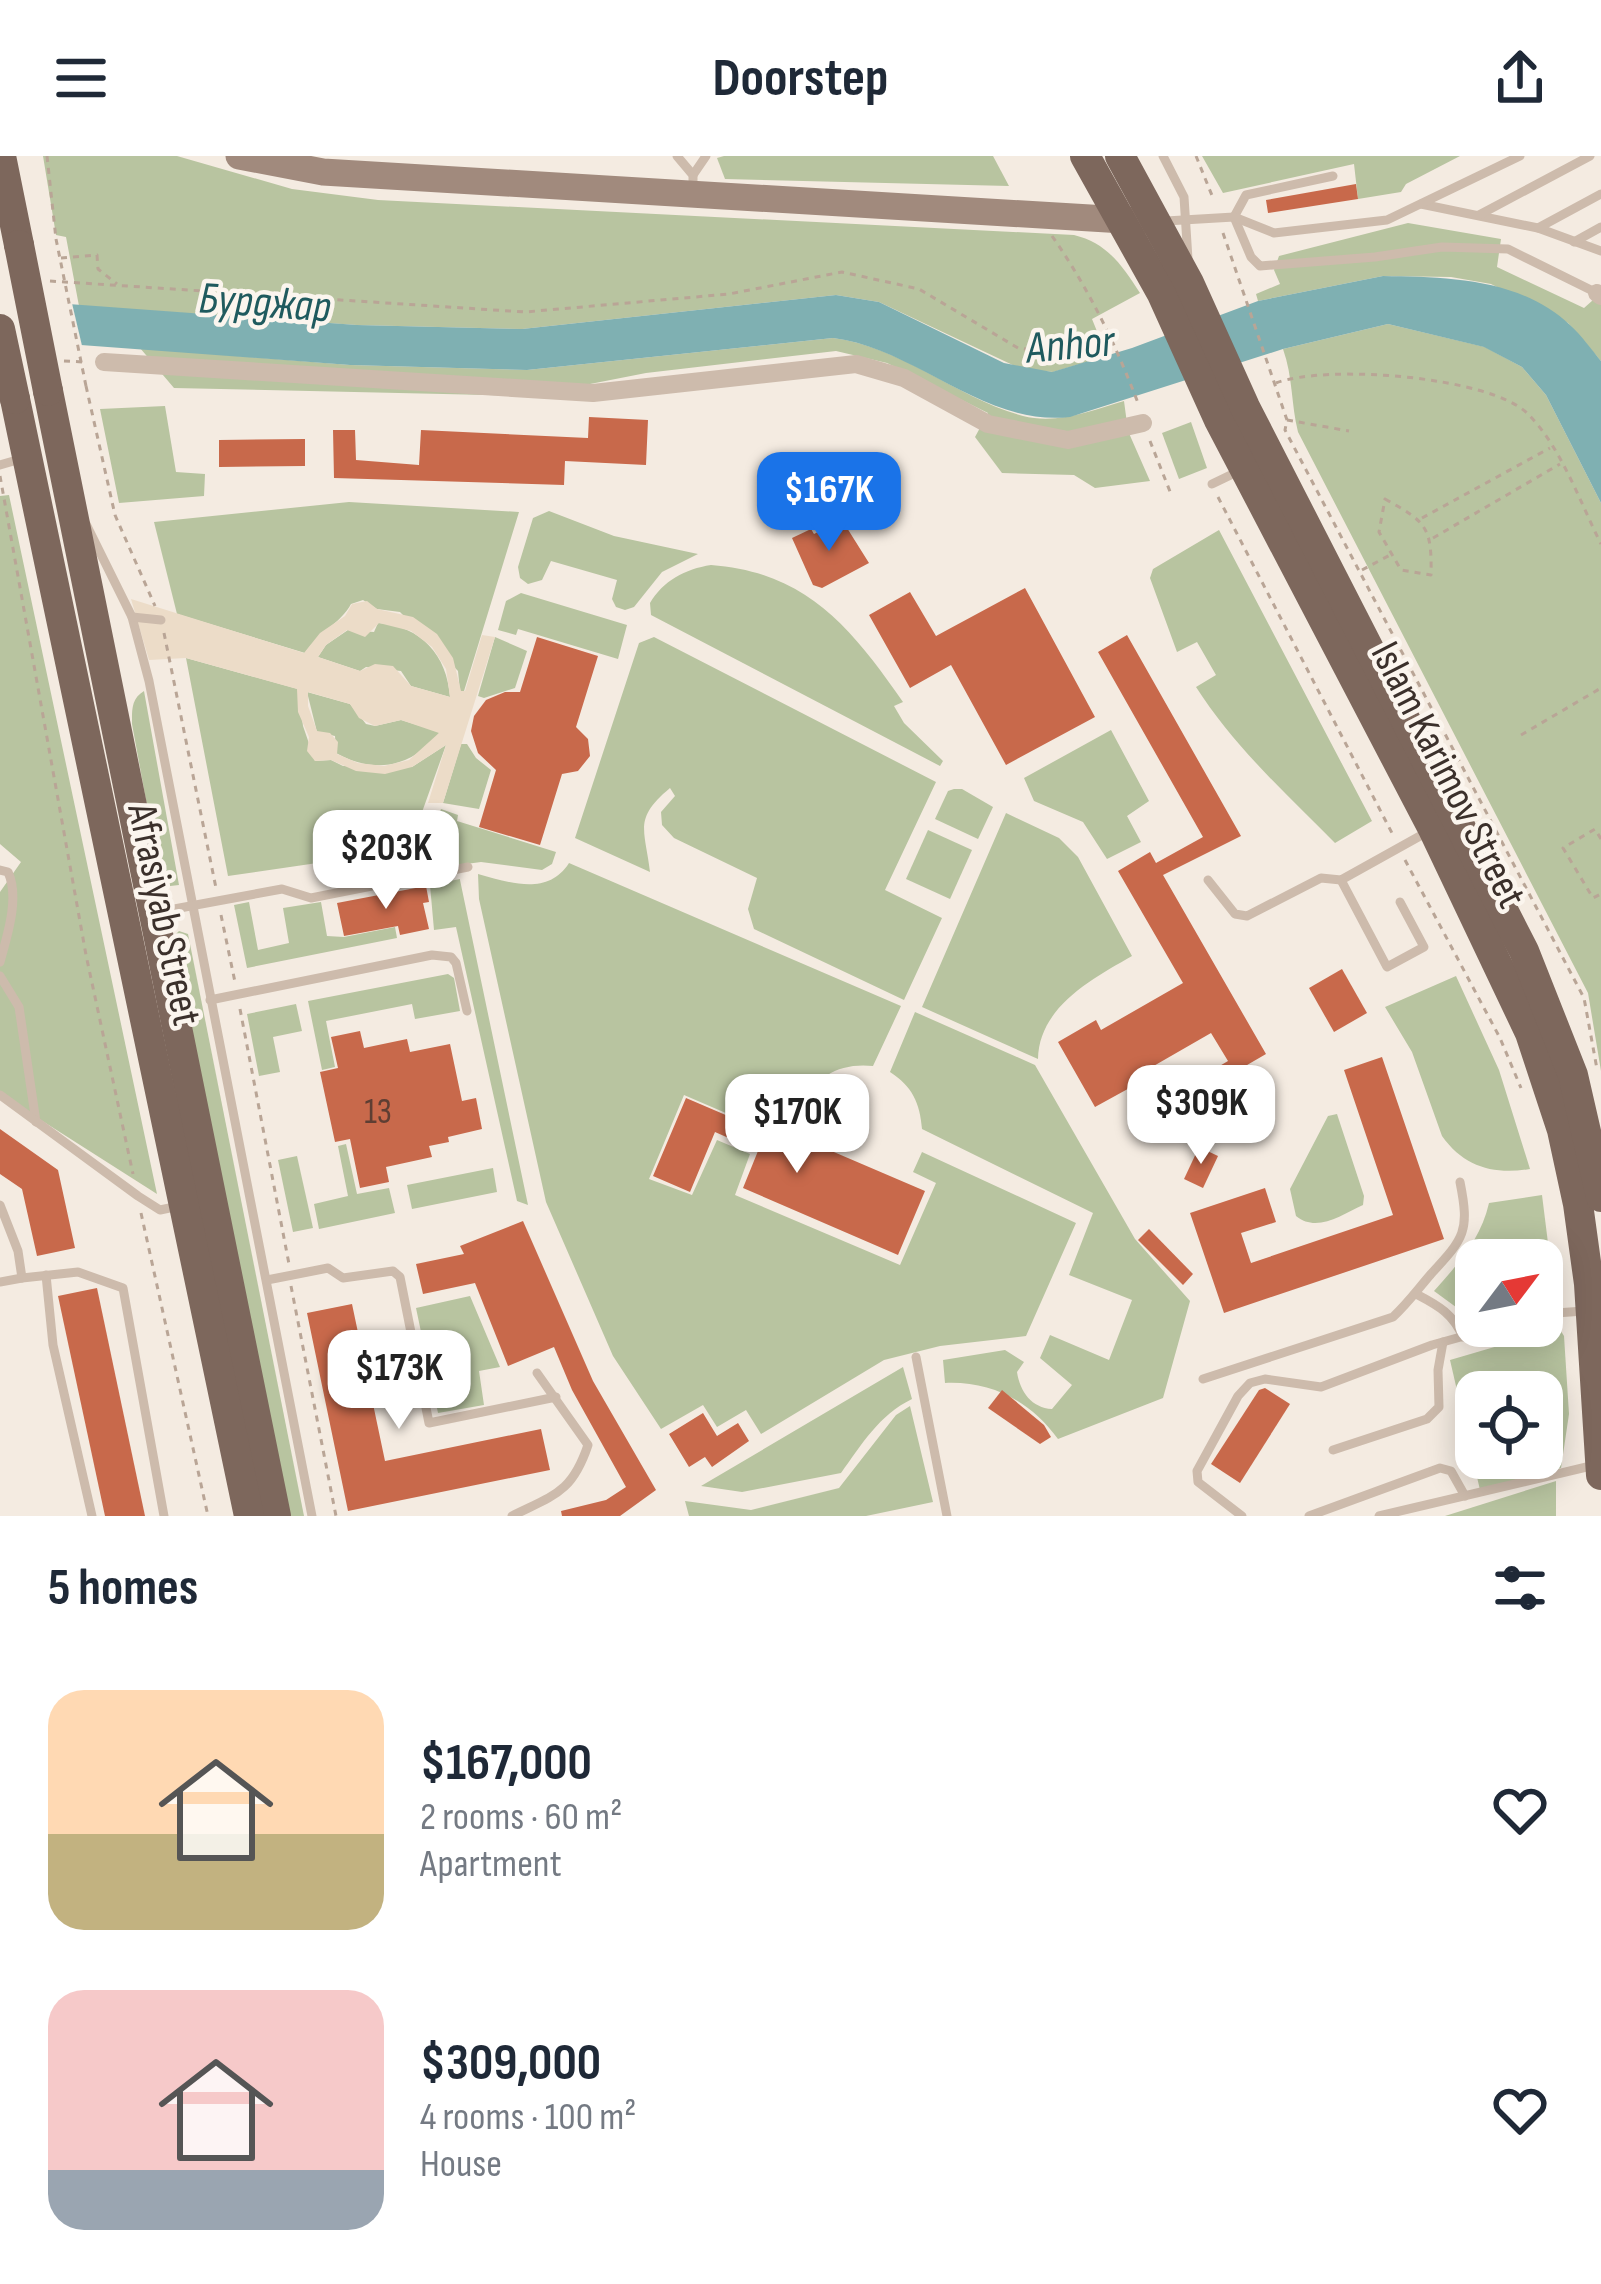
<!DOCTYPE html>
<meta charset="utf-8">
<style>
body{margin:0;font-family:"Sofia Sans Condensed",sans-serif;background:#f6f6f7;color:#1f2937;height:100vh;display:flex;flex-direction:column;font-size:45px;white-space:nowrap}
*{box-sizing:border-box;margin:0}
p{font-size:39px;color:#747a83}
.icon{flex:none;width:66px;height:66px;fill:none;stroke:currentColor;stroke-width:2;stroke-linecap:round;stroke-linejoin:round}
.map{position:relative;height:1360px;overflow:hidden}
.side{display:flex;flex-direction:column;background:#fff;flex:1}
.side>*{flex:none}
.needle{width:78px;rotate:58deg}
.controls{position:absolute;left:1455px;top:1083px;display:grid;gap:24px}
.controls a{display:grid;place-items:center;width:108px;height:108px;border-radius:24px;background:#fff;box-shadow:0 6px 30px #0003;font-size:60px}
.price{position:absolute;translate:-50% -102px;padding:0 27px;border-radius:24px;background:#fff;color:#222;font-size:39px;line-height:78px;filter:drop-shadow(0 3px 6px #0008)}
.price::after{content:'';position:absolute;left:50%;top:72px;width:36px;height:27px;margin-left:-18px;background:inherit;clip-path:polygon(0 0,100% 0,50% 100%)}
.price.selected{background:#1a73e8;color:#fff}
ul{padding:0;list-style:none}
li{display:flex;align-items:center;gap:36px;height:300px;padding:0 48px}
li span{display:grid;place-items:center;flex:none;width:336px;height:240px;border-radius:36px;color:#555}
li>.icon{margin-inline-start:auto}
span .icon{width:144px;height:144px;fill:#fffc;stroke-width:1}
li b{font-size:51px}
h2{display:flex;justify-content:space-between;align-items:center;height:144px;padding:0 48px;font-size:51px}
header{display:flex;justify-content:space-between;align-items:center;height:156px;padding:0 48px;background:#fff;font-size:54px;font-weight:700}
.map>svg:first-child{display:block}
</style>
<header><svg class="icon" aria-label="menu" viewBox="0 0 24 24"><path d="M4 6h16M4 12h16M4 18h16"/></svg>Doorstep<svg class="icon" aria-label="share" viewBox="0 0 24 24"><path d="M12 15V3M7 8l5-5 5 5M5 13v7h14v-7"/></svg></header>
<div class="map">
<svg width="1601" height="1360" viewBox="0 0 1601 1360">
<rect width="100%" height="100%" fill="#f4ebe1"/>
<g fill="#b8c4a0" fill-rule="evenodd">
<path d="M 43,0 L 177,0 L 292,33 L 378,44 L 1074,79 C 1107,87 1122,109 1140,137 L 1092,163 L 1107,200 L 1053,216 L 1021,213 L 879,146 L 836,139 L 522,173 L 357,169 L 79,150 L 66,81 L 56,79 Z"/>
<path d="M 724,0 L 993,0 L 1009,30 L 725,23 L 717,2 Z"/>
<path d="M 1202,0 L 1460,0 L 1406,28 L 1401,36 L 1358,43 L 1354,8 L 1223,37 Z"/>
<path d="M 1408,67 L 1501,83 L 1497,111 L 1584,152 L 1601,137 L 1601,205 L 1568,167 L 1491,128 L 1451,121 L 1383,120 L 1258,145 L 1256,138 L 1280,128 L 1274,114 L 1279,100 Z"/>
<path d="M 1388,168 L 1485,191 L 1522,211 L 1546,239 L 1601,347 L 1601,915 L 1588,837 L 1298,276 C 1291,248 1293,221 1283,193 Z"/>
<path d="M 833,182 C 903,191 959,243 1023,260 C 1057,269 1093,254 1124,245 L 1128,275 L 1150,325 L 1095,332 L 1074,319 L 1002,317 L 975,281 L 988,257 L 887,207 L 836,195 L 646,217 L 529,240 L 174,232 L 140,192 L 350,209 L 527,214 Z"/>
<path d="M 165,250 L 176,316 L 205,318 L 204,340 L 119,347 L 100,253 Z"/>
<path d="M 1191,266 L 1207,312 L 1179,323 L 1162,277 Z"/>
<path d="M 9,339 L 157,1038 L 0,938 L 0,736 L 21,706 L 0,688 L 0,340 Z"/>
<path d="M 349,346 L 519,356 L 464,535 L 460,535 L 458,515 L 400,456 L 377,453 L 363,444 L 351,448 C 341,467 318,477 305,497 L 177,458 L 154,366 Z"/>
<path d="M 549,355 L 614,380 L 698,398 L 662,416 L 634,451 L 625,454 L 616,451 L 612,443 L 617,424 L 551,405 L 542,424 L 528,428 L 520,422 L 518,411 L 533,362 Z"/>
<path d="M 1219,374 L 1372,665 L 1335,687 C 1285,637 1234,590 1196,531 L 1216,519 L 1197,486 L 1177,496 L 1150,422 L 1153,413 Z"/>
<path d="M 711,409 C 807,416 852,473 903,546 L 894,550 L 904,567 L 943,605 L 940,610 L 651,459 L 650,447 C 663,425 685,413 711,409 Z"/>
<path d="M 521,437 L 627,469 L 618,503 L 518,473 L 516,479 L 498,474 L 506,445 Z"/>
<path d="M 378,467 C 421,470 447,499 450,541 L 411,530 L 401,515 L 366,511 L 360,515 L 318,501 L 326,489 L 348,474 L 374,476 Z"/>
<path d="M 495,481 L 527,495 L 515,532 L 484,542 L 478,540 Z"/>
<path d="M 654,481 L 936,626 L 885,734 L 942,762 L 904,844 L 754,773 L 748,753 L 757,722 L 674,682 L 662,669 L 661,656 L 675,640 L 670,632 C 633,663 645,673 650,716 L 575,682 L 639,487 Z"/>
<path d="M 186,502 L 298,533 L 303,570 L 315,605 L 331,604 L 343,610 L 412,611 L 446,589 L 411,687 L 372,699 L 228,720 Z"/>
<path d="M 144,535 L 179,729 L 162,731 L 132,568 C 132,554 131,543 144,535 Z"/>
<path d="M 307,536 L 350,548 L 366,568 L 375,570 L 401,564 L 440,576 C 413,611 375,619 336,597 L 335,580 L 317,576 Z"/>
<path d="M 1111,574 L 1149,645 L 1127,660 L 1141,686 L 1107,703 L 1083,666 L 1034,645 L 1024,622 Z"/>
<path d="M 461,588 L 467,588 L 476,602 L 491,614 L 479,653 L 443,647 Z"/>
<path d="M 954,633 L 962,633 L 993,651 L 978,683 L 935,663 L 948,635 Z"/>
<path d="M 441,653 L 458,659 L 457,665 L 556,696 L 552,708 L 542,714 L 481,706 L 407,716 L 405,704 L 429,685 Z"/>
<path d="M 1006,657 L 1059,682 L 1078,701 L 1132,800 C 1092,823 1039,851 1038,903 L 922,851 Z"/>
<path d="M 928,674 L 972,694 L 950,743 L 906,723 Z"/>
<path d="M 569,707 L 901,850 L 873,910 C 837,906 802,924 814,964 L 762,941 L 749,967 L 684,939 L 649,1023 L 692,1039 L 717,984 L 750,998 L 735,1039 L 900,1109 L 936,1027 L 913,1016 L 922,996 L 1076,1067 L 1026,1180 L 940,1190 L 884,1204 L 761,1278 L 746,1254 L 717,1271 L 703,1249 L 661,1273 L 613,1200 L 546,1046 L 479,743 L 478,718 C 511,727 548,740 569,707 Z"/>
<path d="M 460,723 L 460,724 L 528,1049 L 517,1045 L 456,771 L 434,774 L 430,729 Z"/>
<path d="M 249,746 L 258,794 L 289,787 L 283,752 L 321,746 L 327,780 L 344,781 L 395,771 L 397,782 L 247,812 L 234,749 Z"/>
<path d="M 179,775 L 188,778 L 304,1360 L 289,1360 L 172,782 Z"/>
<path d="M 448,818 L 454,822 L 460,855 L 415,863 L 412,848 L 326,865 L 335,911 L 322,914 L 308,845 Z"/>
<path d="M 1456,820 L 1499,914 L 1530,1013 C 1494,1019 1464,1011 1442,980 L 1412,896 L 1385,851 Z"/>
<path d="M 296,848 L 302,875 L 273,881 L 280,916 L 259,920 L 247,858 Z"/>
<path d="M 915,856 L 1035,909 L 1135,1083 L 1190,1145 L 1163,1242 L 1058,1283 C 1030,1245 992,1225 945,1227 L 943,1204 L 1005,1194 L 1024,1206 L 1017,1216 C 1020,1236 1032,1252 1052,1253 L 1072,1229 L 1040,1202 L 1050,1179 L 1109,1204 L 1132,1144 L 1069,1119 L 1093,1057 L 922,973 C 920,947 912,930 890,916 Z"/>
<path d="M 1337,958 L 1364,1040 L 1363,1049 C 1341,1059 1317,1077 1296,1060 L 1290,1033 L 1328,960 Z"/>
<path d="M 346,988 L 357,1038 L 389,1032 L 395,1057 L 319,1073 L 314,1048 L 348,1040 L 338,990 Z"/>
<path d="M 297,1000 L 313,1072 L 293,1076 L 278,1004 Z"/>
<path d="M 493,1012 L 497,1036 L 412,1053 L 407,1029 Z"/>
<path d="M 1542,1039 L 1553,1127 L 1544,1143 L 1542,1104 L 1476,1104 L 1475,1165 L 1434,1135 C 1458,1108 1481,1083 1489,1047 Z"/>
<path d="M 470,1140 L 500,1211 L 479,1215 L 484,1249 L 438,1257 L 416,1152 Z"/>
<path d="M 1559,1172 L 1564,1180 L 1569,1258 L 1561,1312 L 1480,1334 L 1450,1204 ZM 1476,1236 L 1542,1236 L 1542,1302 L 1476,1302 Z"/>
<path d="M 403,1185 L 414,1240 L 381,1246 L 369,1192 Z"/>
<path d="M 903,1211 L 912,1243 C 879,1259 862,1288 841,1317 L 742,1336 L 701,1330 Z"/>
<path d="M 910,1250 L 933,1346 L 866,1360 L 689,1360 L 685,1345 L 751,1354 L 839,1332 L 896,1259 Z"/>
<path d="M 1556,1325 L 1556,1360 L 1445,1360 Z"/>
</g>
<path fill="#ecdcc8" fill-rule="evenodd" d="M 131,443 L 304,497 L 320,477 L 345,460 L 352,448 L 367,445 L 377,453 L 413,461 L 437,478 L 453,502 L 461,535 L 465,535 L 482,479 L 495,481 L 443,647 L 428,647 L 446,589 L 412,611 L 385,618 L 356,615 L 331,604 L 315,605 L 307,595 L 309,581 L 298,556 L 297,533 L 186,502 L 149,504 ZM 379,467 L 411,475 L 432,491 L 446,513 L 450,541 L 411,530 L 393,510 L 375,508 L 360,515 L 318,501 L 326,489 L 347,474 L 365,481 ZM 308,536 L 350,548 L 359,562 L 375,570 L 401,564 L 439,577 L 409,604 L 384,610 L 358,607 L 337,598 L 338,586 L 330,577 L 317,575 L 308,550 Z"/>
<path fill="#7fb0b2" d="M 1383,120 C 1447,121 1520,122 1570,169 C 1582,180 1591,193 1601,205 L 1601,347 L 1546,239 L 1522,211 L 1484,191 L 1388,168 L 1283,193 L 1070,261 C 985,271 915,192 833,182 L 527,214 L 350,209 L 0,183 L 0,143 L 357,169 L 522,173 L 836,139 L 879,146 L 1004,207 L 1052,216 L 1132,192 L 1258,145 Z"/>
<path fill="#f4ebe1" d="M 0,137 L 71,143 L 83,194 L 0,189 Z"/>
<g fill="#c8694b">
<path d="M 1356,28 L 1358,43 L 1268,57 L 1266,44 Z"/>
<path d="M 589,261 L 648,264 L 646,309 L 565,305 L 564,329 L 334,322 L 333,274 L 355,274 L 356,304 L 419,309 L 421,274 L 588,282 Z"/>
<path d="M 305,283 L 305,310 L 219,311 L 219,284 Z"/>
<path d="M 842,364 L 869,407 L 822,432 L 813,429 L 792,382 L 811,373 L 814,378 Z"/>
<path d="M 1025,432 L 1095,561 L 1006,609 L 951,509 L 910,532 L 869,459 L 910,436 L 936,480 Z"/>
<path d="M 1127,479 L 1241,680 L 1163,719 L 1266,898 L 1223,923 L 1249,966 L 1217,984 L 1186,930 L 1228,905 L 1211,877 L 1131,923 L 1135,929 L 1095,951 L 1058,886 L 1096,864 L 1101,874 L 1183,827 L 1118,715 L 1150,696 L 1156,707 L 1203,681 L 1098,496 Z"/>
<path d="M 537,481 L 598,500 L 576,571 L 588,583 L 590,600 L 578,615 L 562,618 L 540,689 L 479,671 L 496,614 L 478,597 L 471,575 L 474,560 L 486,544 L 505,536 L 520,536 Z"/>
<path d="M 426,730 L 429,746 L 423,747 L 429,773 L 400,779 L 398,770 L 344,780 L 337,747 Z"/>
<path d="M 1342,813 L 1367,857 L 1334,876 L 1309,832 Z"/>
<path d="M 360,875 L 364,892 L 407,883 L 410,896 L 450,888 L 462,945 L 476,942 L 482,973 L 448,981 L 449,986 L 429,990 L 432,1001 L 386,1011 L 389,1026 L 360,1032 L 350,983 L 335,986 L 320,916 L 338,912 L 331,881 Z"/>
<path d="M 1382,901 L 1444,1083 L 1224,1157 L 1190,1057 L 1265,1032 L 1276,1066 L 1241,1077 L 1251,1107 L 1393,1059 L 1344,914 Z"/>
<path d="M 686,942 L 756,972 L 759,964 L 925,1035 L 898,1099 L 743,1032 L 758,995 L 715,976 L 690,1036 L 653,1020 Z"/>
<path d="M 0,973 L 58,1014 L 75,1092 L 37,1100 L 22,1033 L 0,1018 Z"/>
<path d="M 1199,991 L 1218,1000 L 1203,1032 L 1184,1023 Z"/>
<path d="M 523,1065 L 593,1225 L 656,1334 L 620,1360 L 562,1360 L 561,1355 L 606,1344 L 626,1331 L 572,1234 L 554,1191 L 508,1210 L 475,1127 L 423,1138 L 416,1108 L 464,1098 L 460,1090 Z"/>
<path d="M 1149,1073 L 1193,1118 L 1183,1129 L 1138,1084 Z"/>
<path d="M 97,1132 L 145,1360 L 105,1360 L 58,1140 Z"/>
<path d="M 352,1148 L 385,1305 L 541,1273 L 550,1314 L 348,1355 L 307,1157 Z"/>
<path d="M 1265,1232 L 1290,1248 L 1240,1327 L 1211,1308 L 1259,1234 Z"/>
<path d="M 1002,1234 L 1044,1269 L 1051,1281 L 1040,1288 L 988,1252 Z"/>
<path d="M 703,1257 L 717,1280 L 738,1267 L 749,1285 L 712,1311 L 705,1301 L 689,1311 L 669,1278 Z"/>
</g>
<g fill="none" stroke-linecap="round" stroke-linejoin="round">
<g stroke="#b9a596" stroke-width="3" stroke-dasharray="6 6" stroke-linecap="butt">
<path d="M 47,0 L 56,83"/>
<path d="M 1196,0 L 1213,42"/>
<path d="M 1223,77 L 1287,264 L 1285,274 L 1584,842 L 1597,913"/>
<path d="M 1052,80 C 1089,133 1115,187 1138,247"/>
<path d="M 61,102 L 97,99 L 98,113 L 117,128"/>
<path d="M 50,125 L 525,156 L 729,138 L 842,116 L 919,133 L 1018,192 L 1039,195 L 1109,176"/>
<path d="M 64,205 L 84,206"/>
<path d="M 1276,227 C 1326,208 1490,220 1528,258 C 1561,291 1580,346 1601,388"/>
<path d="M 86,230 L 115,359 L 155,450"/>
<path d="M 1287,264 L 1349,275"/>
<path d="M 1150,285 L 1171,338"/>
<path d="M 0,320 L 86,799 L 133,1018"/>
<path d="M 1218,341 L 1393,679"/>
<path d="M 1385,343 C 1426,366 1432,370 1431,419 L 1401,414 L 1379,376 Z"/>
<path d="M 1422,362 L 1550,292"/>
<path d="M 1433,382 L 1560,308"/>
<path d="M 1362,414 L 1390,399"/>
<path d="M 164,477 L 216,732"/>
<path d="M 1521,579 L 1601,532"/>
<path d="M 1601,683 L 1595,673 L 1563,692 L 1593,742 L 1601,738"/>
<path d="M 1405,704 L 1500,882 L 1521,932"/>
<path d="M 221,759 L 235,826"/>
<path d="M 240,853 L 289,1108"/>
<path d="M 141,1057 L 208,1360"/>
<path d="M 291,1130 L 336,1360"/>
</g>
<g stroke="#cdbbac" stroke-width="9">
<path d="M 677,0 L 693,19 L 693,37"/>
<path d="M 1163,0 L 1184,41 L 1188,103"/>
<path d="M 693,19 L 706,0"/>
<path d="M 1333,20 L 1246,39 L 1234,61 L 1251,101 L 1260,110 L 1375,101 L 1442,91 L 1508,93 L 1597,137"/>
<path d="M 1421,48 L 1538,72 L 1601,95"/>
<path d="M 1479,59 L 1590,0"/>
<path d="M 1166,65 L 1234,61 L 1274,77 L 1387,64 L 1520,0"/>
<path d="M 1538,72 L 1601,38"/>
<path d="M 1574,86 L 1601,71"/>
<path d="M 0,309 L 24,302"/>
<path d="M 1212,328 L 1239,315"/>
<path d="M 86,368 L 132,461 L 149,525 L 312,1360"/>
<path d="M 132,461 L 161,464"/>
<path d="M 0,714 L 8,716 C 20,742 7,780 0,806"/>
<path d="M 1208,724 L 1235,758 L 1247,760 L 1321,722 L 1341,724 L 1429,675"/>
<path d="M 1341,724 L 1387,811 L 1424,791 L 1400,746"/>
<path d="M 158,756 L 282,733 L 311,742 L 468,711"/>
<path d="M 0,820 L 19,851 L 36,966"/>
<path d="M 210,844 L 432,799 L 451,801 L 456,807 L 467,855"/>
<path d="M 0,939 L 138,1040 L 160,1054 L 179,1050"/>
<path d="M 0,1049 L 18,1095 L 22,1122 L 78,1116 L 123,1132 L 164,1360"/>
<path d="M 46,1119 L 53,1189 L 92,1360"/>
<path d="M 267,1124 L 328,1112 L 343,1122 L 393,1115 L 400,1121 L 429,1267 L 556,1241"/>
<path d="M 0,1126 L 22,1122"/>
<path d="M 1418,1139 C 1439,1150 1453,1158 1463,1181"/>
<path d="M 1542,1158 L 1584,1155"/>
<path d="M 916,1201 L 947,1360"/>
<path d="M 1203,1223 L 1393,1161 C 1408,1147 1418,1133 1431,1118 C 1464,1082 1470,1076 1460,1026"/>
<path d="M 1333,1294 L 1427,1263 L 1439,1251 L 1438,1214 L 1443,1186"/>
<path d="M 512,1360 C 554,1339 572,1337 588,1289 L 537,1217"/>
<path d="M 1242,1360 L 1198,1326 L 1197,1315 L 1238,1240 L 1250,1227 L 1265,1223 L 1321,1231 L 1432,1189 L 1500,1170"/>
<path d="M 1309,1360 L 1440,1312 L 1451,1315 L 1465,1340"/>
<path d="M 1379,1360 L 1595,1309"/>
</g>
<g stroke="#cdbbac" stroke-width="18">
<path d="M 1597,137 L 1601,140"/>
<path d="M 104,206 L 593,237 L 856,208 L 904,222 L 988,268 L 1068,284 L 1143,267"/>
</g>
<path stroke="#a18a7d" stroke-width="27" d="M 239,0 L 323,16 L 1140,65"/>
<g stroke="#7d675c" stroke-width="30">
<path d="M 1,0 L 19,89"/>
<path d="M 1085,0 L 1162,138 L 1219,264 L 1433,673 L 1530,877 L 1562,974 L 1578,1048 L 1589,1128 L 1601,1319"/>
<path d="M 1120,0 L 1189,127 L 1245,251 L 1524,795 L 1573,919 L 1601,1041"/>
<path d="M 48,235 L 276,1360"/>
<path d="M 15,243 L 249,1360"/>
</g>
<path stroke="#b9a596" stroke-width="3" stroke-dasharray="6 6" stroke-linecap="butt" d="M 56,83 L 86,230"/>
<g stroke="#7d675c" stroke-width="30">
<path d="M 19,89 L 48,235"/>
<path d="M 0,173 L 15,243"/>
</g>
</g>
<g text-anchor="middle" stroke-width="9" stroke-linejoin="round" paint-order="stroke">
<g font-size="36" fill="#5e3e33">
<text x="378" y="967">13</text>
</g>
<g font-size="42" fill="#3b302b" stroke="#fbf5ee">
<text transform="translate(1450 618) rotate(63)" y="15">Islam Karimov Street</text>
<text transform="translate(166 758) rotate(78)" y="15">Afrasiyab Street</text>
</g>
<g font-size="45" font-style="italic" fill="#1f5a5e" stroke="#fbf5ee">
<text transform="translate(265 145) rotate(4)" y="16">Бурджар</text>
<text transform="translate(1070 187) rotate(-5)" y="16">Anhor</text>
</g>
</g>
</svg>
<div class="controls">
<a><svg class="needle" viewBox="-14 -14 28 28"><path d="M0-13l5 13h-10z" fill="#e53935"/><path d="M0 13l5-13h-10z" fill="#747a83"/></svg></a>
<a><svg class="icon" aria-label="locate" viewBox="0 0 24 24"><circle cx="12" cy="12" r="6"/><path d="M12 2v4M12 18v4M2 12h4M18 12h4"/></svg></a>
</div>
<b class="price selected" style="left:829px;top:398px">$167K</b>
<b class="price" style="left:386px;top:756px">$203K</b>
<b class="price" style="left:1201px;top:1011px">$309K</b>
<b class="price" style="left:797px;top:1020px">$170K</b>
<b class="price" style="left:399px;top:1276px">$173K</b>
</div>
<section class="side">
<h2>5 homes<svg class="icon" aria-label="filters" viewBox="0 0 24 24"><path d="M4 7h16M4 17h16"/><circle cx="9" cy="7" r="2"/><circle cx="15" cy="17" r="2"/></svg></h2>
<ul>
<li><span style="background:linear-gradient(#ffd9b3 60%,#c2b280 0)"><svg class="icon" aria-label="home" viewBox="0 0 24 24"><path d="M3 11l9-7 9 7M6 9v11h12V9"/></svg></span><div><b>$167,000</b><p>2 rooms · 60 m²</p><p>Apartment</p></div><svg class="icon" aria-label="heart" viewBox="0 0 24 24"><path d="M12 20l-8-8c-3-5 5-10 8-4 3-6 11-1 8 4z"/></svg></li>
<li><span style="background:linear-gradient(#f6c9c9 75%,#9aa5b1 0)"><svg class="icon" aria-label="home" viewBox="0 0 24 24"><path d="M3 11l9-7 9 7M6 9v11h12V9"/></svg></span><div><b>$309,000</b><p>4 rooms · 100 m²</p><p>House</p></div><svg class="icon" aria-label="heart" viewBox="0 0 24 24"><path d="M12 20l-8-8c-3-5 5-10 8-4 3-6 11-1 8 4z"/></svg></li>
</ul>
</section>
